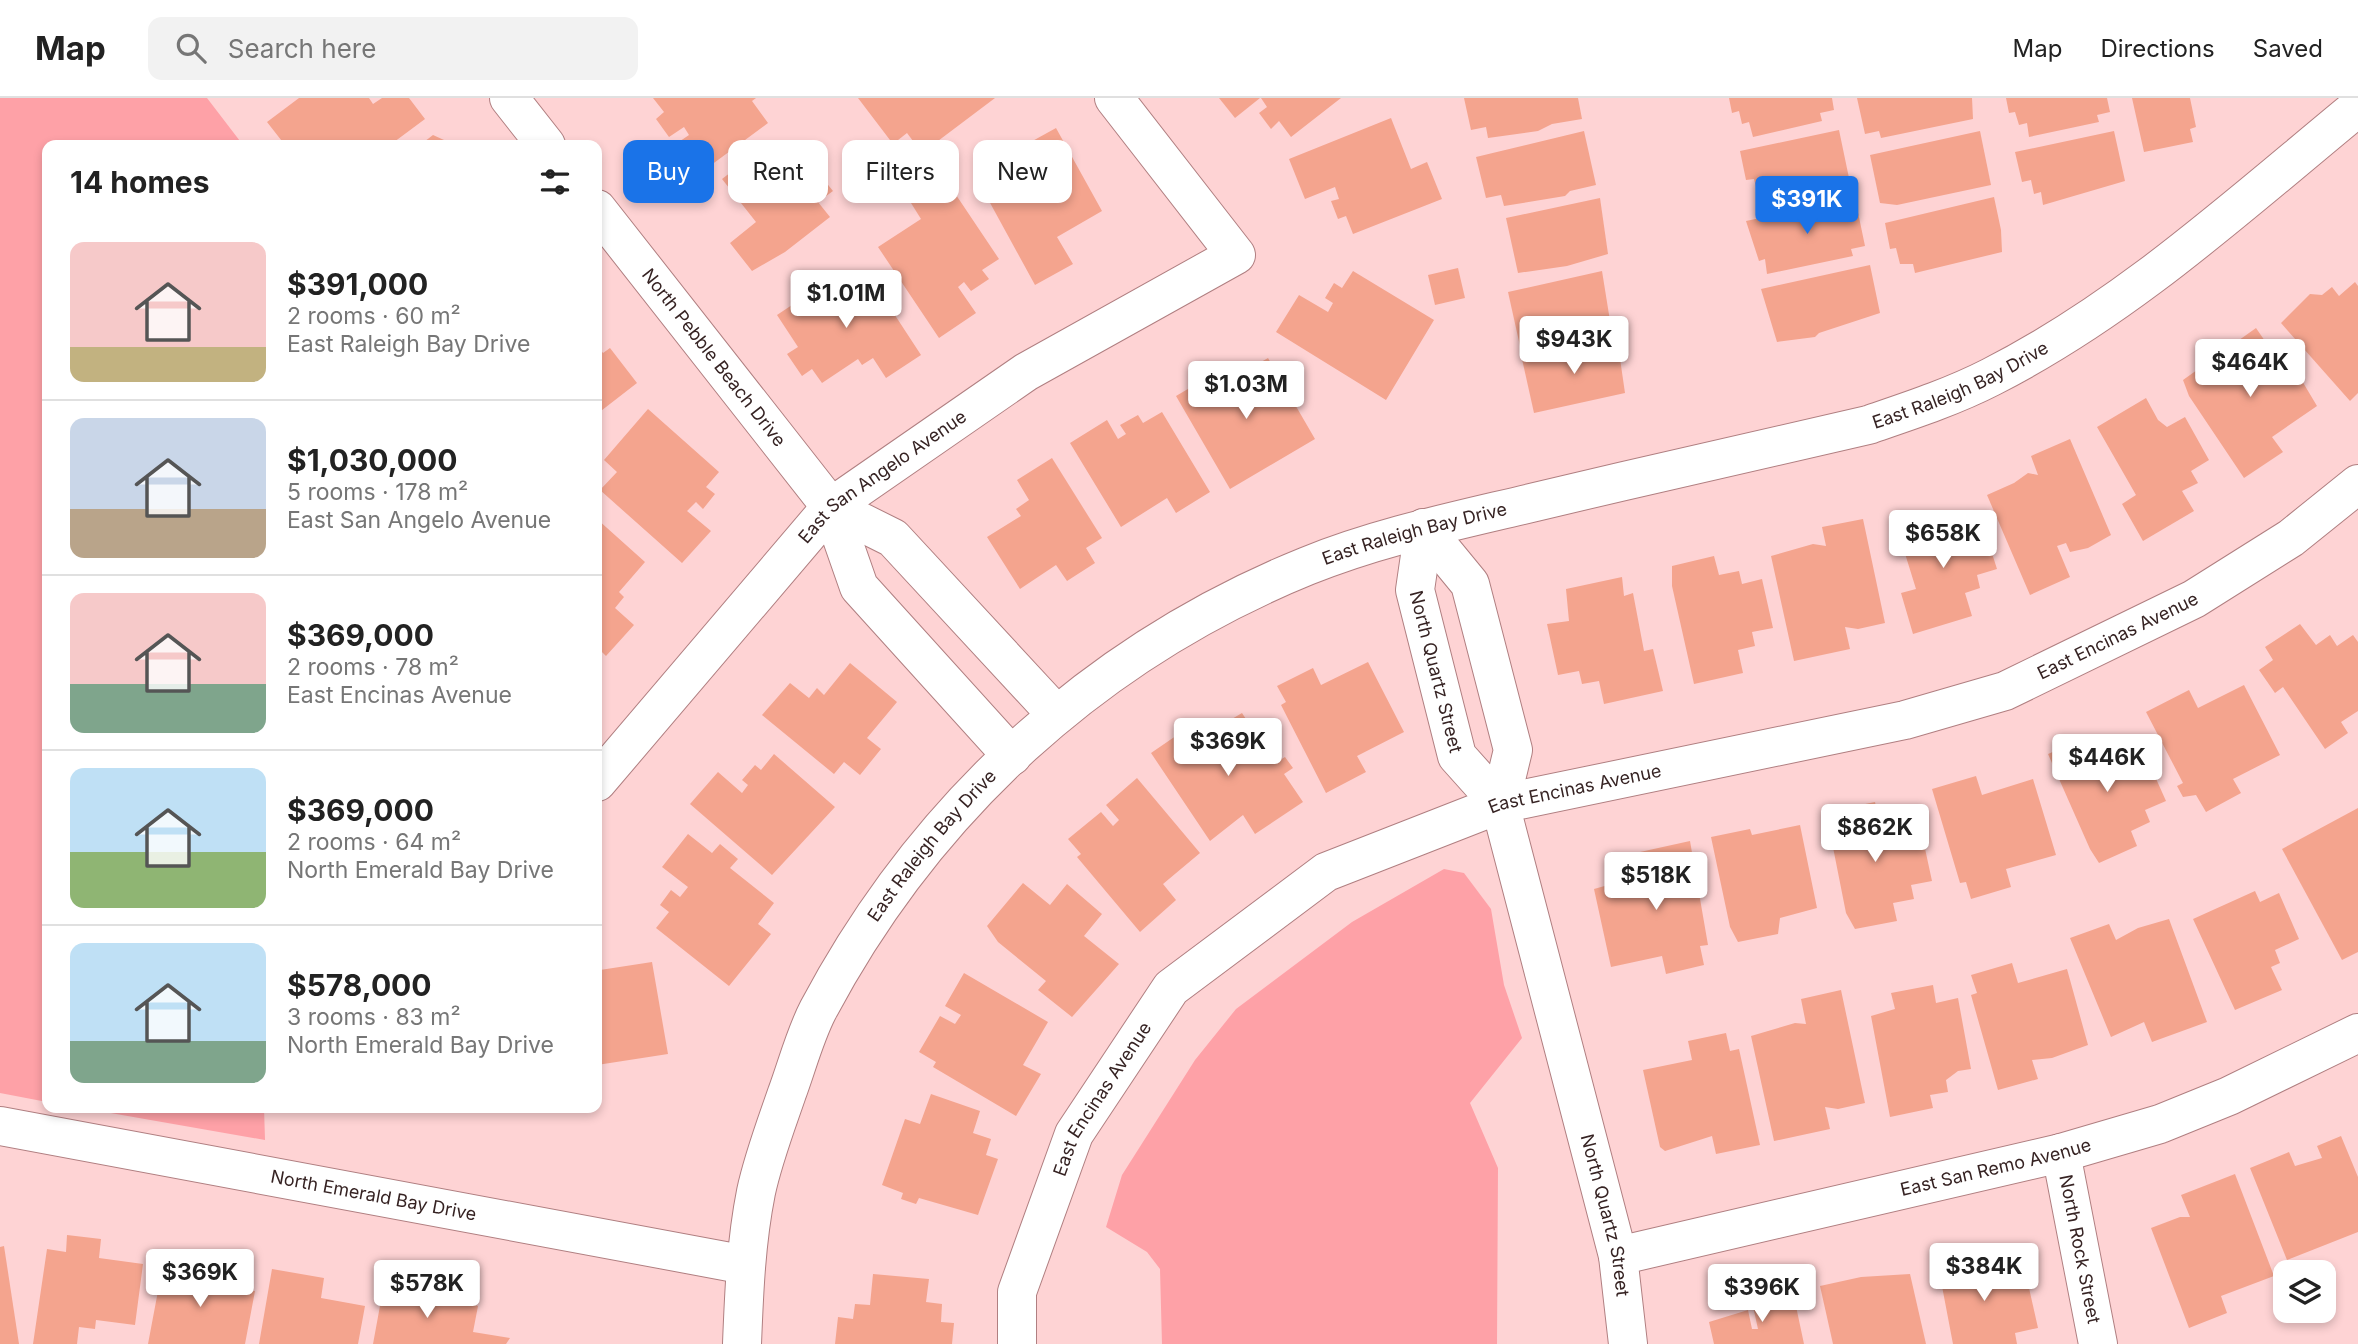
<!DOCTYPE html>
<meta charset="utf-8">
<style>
body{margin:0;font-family:Inter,sans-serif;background:#f2f2f2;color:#222;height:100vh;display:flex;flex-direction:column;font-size:26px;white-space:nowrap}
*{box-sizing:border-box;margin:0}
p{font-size:23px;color:#767676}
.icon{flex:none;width:38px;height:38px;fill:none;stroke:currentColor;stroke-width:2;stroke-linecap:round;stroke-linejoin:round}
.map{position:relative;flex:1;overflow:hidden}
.panel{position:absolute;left:42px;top:42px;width:560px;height:973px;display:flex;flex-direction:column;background:#fff;border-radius:14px;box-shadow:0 4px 10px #0003}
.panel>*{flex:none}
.guide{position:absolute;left:623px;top:42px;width:665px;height:63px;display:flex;gap:14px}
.tools{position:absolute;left:2273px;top:1162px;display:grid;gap:14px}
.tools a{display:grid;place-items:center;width:63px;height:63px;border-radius:14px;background:#fff;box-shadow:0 4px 10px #0003;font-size:35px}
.price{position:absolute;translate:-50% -60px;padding:0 16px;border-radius:7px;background:#fff;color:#222;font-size:23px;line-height:46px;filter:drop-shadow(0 2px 4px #0008)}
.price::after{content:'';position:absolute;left:50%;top:42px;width:21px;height:16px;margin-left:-10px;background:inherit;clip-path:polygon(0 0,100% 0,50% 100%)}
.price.current{background:#1a73e8;color:#fff}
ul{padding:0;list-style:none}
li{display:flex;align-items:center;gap:21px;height:175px;padding:0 28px}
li+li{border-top:2px solid #e0e0e0}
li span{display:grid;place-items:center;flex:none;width:196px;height:140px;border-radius:14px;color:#555}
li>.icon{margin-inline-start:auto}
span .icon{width:84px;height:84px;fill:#fffc;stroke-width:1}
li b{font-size:30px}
h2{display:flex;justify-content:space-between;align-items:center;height:84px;padding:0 28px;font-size:30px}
.chip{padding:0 24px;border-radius:14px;background:#fff;box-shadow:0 4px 10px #0003;font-size:24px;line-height:63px}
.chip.current{background:#1a73e8;color:#fff}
header{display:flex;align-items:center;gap:42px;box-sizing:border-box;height:98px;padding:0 35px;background:#fff;border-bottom:2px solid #e0e0e0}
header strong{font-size:33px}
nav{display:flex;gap:38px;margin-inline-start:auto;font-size:24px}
.search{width:490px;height:63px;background:#f2f2f2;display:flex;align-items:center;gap:18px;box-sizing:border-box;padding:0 24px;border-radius:14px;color:#767676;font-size:26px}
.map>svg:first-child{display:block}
</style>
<header>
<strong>Map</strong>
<div class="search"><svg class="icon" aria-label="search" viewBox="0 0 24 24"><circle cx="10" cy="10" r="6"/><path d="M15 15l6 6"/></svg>Search here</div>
<nav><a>Map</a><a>Directions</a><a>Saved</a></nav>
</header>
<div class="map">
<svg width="2358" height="1246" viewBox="0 0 2358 1246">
<rect width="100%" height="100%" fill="#fed3d4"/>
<g fill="#fea1a7">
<path d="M 0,0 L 207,0 L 243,47 L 47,47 L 47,1004 L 0,995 Z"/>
<path d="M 1444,771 L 1464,775 L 1491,811 L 1504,887 L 1522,940 L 1470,1005 L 1498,1070 L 1497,1246 L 1162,1246 L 1160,1171 L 1147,1154 L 1106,1129 L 1122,1077 L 1195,962 L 1236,911 L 1352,824 Z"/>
<path d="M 82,1010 L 264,1010 L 265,1042 Z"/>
</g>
<g fill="#f4a48e">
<path d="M 299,0 L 369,0 L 373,6 L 382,0 L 409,0 L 425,21 L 390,47 L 285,47 L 267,24 Z"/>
<path d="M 653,0 L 756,0 L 752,3 L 768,25 L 680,90 L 658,58 L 689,37 L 684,29 L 669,39 L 656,21 L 664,14 Z"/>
<path d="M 858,0 L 995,0 L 922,55 L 907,35 L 893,46 Z"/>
<path d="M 1219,0 L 1260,0 L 1235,20 Z"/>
<path d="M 1261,0 L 1341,0 L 1291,39 L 1279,23 L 1271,31 L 1259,15 L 1267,9 Z"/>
<path d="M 1464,0 L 1578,0 L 1582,21 L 1552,26 L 1538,33 L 1488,40 L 1486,29 L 1471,32 Z"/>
<path d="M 1729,0 L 1832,0 L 1834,12 L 1820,15 L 1822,23 L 1753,39 L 1749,24 L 1742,26 L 1739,13 L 1732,15 Z"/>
<path d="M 1857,0 L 1972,0 L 1973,21 L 1881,40 L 1879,33 L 1865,36 Z"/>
<path d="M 2006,0 L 2107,0 L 2110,14 L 2097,17 L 2099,24 L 2029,39 L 2027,25 L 2019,27 L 2015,14 L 2009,15 Z"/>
<path d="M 2132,0 L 2190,0 L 2196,29 L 2190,31 L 2193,44 L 2144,54 Z"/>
<path d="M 1391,20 L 1411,71 L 1427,64 L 1442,101 L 1353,136 L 1346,118 L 1338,121 L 1331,103 L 1339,101 L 1335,89 L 1305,101 L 1289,61 Z"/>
<path d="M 1056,30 L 1102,113 L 1057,139 L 1073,166 L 1035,187 L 983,92 L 1027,68 L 1018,51 Z"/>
<path d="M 1839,32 L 1849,80 L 1835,83 L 1837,91 L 1767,106 L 1764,92 L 1757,93 L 1754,81 L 1746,82 L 1740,53 Z"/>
<path d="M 1584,33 L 1596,87 L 1570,93 L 1565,98 L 1504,108 L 1501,97 L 1486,100 L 1476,59 Z"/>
<path d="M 1980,33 L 1991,87 L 1897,107 L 1880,105 L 1870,57 Z"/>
<path d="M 2114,33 L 2125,83 L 2043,107 L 2041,94 L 2034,96 L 2031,82 L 2022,84 L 2015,54 Z"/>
<path d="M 433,37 L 455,47 L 420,47 Z"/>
<path d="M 771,43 L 798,77 L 812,67 L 833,93 L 818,104 L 830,119 L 785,154 L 752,173 L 730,145 L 756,124 L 722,81 Z"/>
<path d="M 946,82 L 999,161 L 982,172 L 989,181 L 971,193 L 964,184 L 958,189 L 976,215 L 939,240 L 878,149 L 921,121 L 911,105 Z"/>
<path d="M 1994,99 L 2001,132 L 2002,154 L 1915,175 L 1913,166 L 1900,166 L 1896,150 L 1890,151 L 1885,125 Z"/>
<path d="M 1600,100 L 1608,156 L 1567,168 L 1518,175 L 1506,120 Z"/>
<path d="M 1855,100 L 1865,148 L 1851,151 L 1853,158 L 1767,176 L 1765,161 L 1759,163 L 1746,123 Z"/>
<path d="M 1870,167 L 1880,215 L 1819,235 L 1815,239 L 1777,244 L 1761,191 Z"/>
<path d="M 1458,170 L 1465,200 L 1435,207 L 1428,177 Z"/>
<path d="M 843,173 L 854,190 L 870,179 L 921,257 L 886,280 L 873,260 L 862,267 L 858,261 L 822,285 L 812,271 L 802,278 L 787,256 L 798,249 L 777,217 Z"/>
<path d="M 1353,173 L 1434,222 L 1386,302 L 1276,234 L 1299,197 L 1328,214 L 1333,205 L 1325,200 L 1334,185 L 1342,190 Z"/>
<path d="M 1602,173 L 1611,229 L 1520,248 L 1508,194 Z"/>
<path d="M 2355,184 L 2358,188 L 2358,295 L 2350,303 L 2281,225 L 2310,196 L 2322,197 L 2332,189 L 2339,198 Z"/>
<path d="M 2256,230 L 2267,246 L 2271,243 L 2276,250 L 2280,246 L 2317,308 L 2272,339 L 2283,354 L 2244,380 L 2189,298 L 2183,282 Z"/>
<path d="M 1617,240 L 1625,295 L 1534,315 L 1522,261 Z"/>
<path d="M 597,247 L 603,255 L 610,250 L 637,285 L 597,316 Z"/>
<path d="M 1268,260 L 1315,341 L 1230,391 L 1176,298 L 1215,275 L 1221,287 Z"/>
<path d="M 2146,300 L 2158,322 L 2167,329 L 2185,319 L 2209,362 L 2191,373 L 2198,385 L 2182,393 L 2194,413 L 2143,443 L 2122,406 L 2136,397 L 2097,329 Z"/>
<path d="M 648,311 L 719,374 L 706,389 L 715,396 L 703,411 L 696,404 L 687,413 L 711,433 L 682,465 L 600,392 L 617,374 L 604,362 Z"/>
<path d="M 1162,314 L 1210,394 L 1176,415 L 1167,400 L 1121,429 L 1070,345 L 1107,322 L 1118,341 L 1126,336 L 1120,327 L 1138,317 L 1143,325 Z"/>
<path d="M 2070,341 L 2111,437 L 2088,450 L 2070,454 L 2066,445 L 2057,448 L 2070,479 L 2030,497 L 1987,397 L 2014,385 L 2028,375 L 2038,377 L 2031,358 Z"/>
<path d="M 1052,360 L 1102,440 L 1086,450 L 1095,465 L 1067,483 L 1056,467 L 1020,491 L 987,439 L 1021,418 L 1016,411 L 1029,402 L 1017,382 Z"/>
<path d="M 1938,416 L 1941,425 L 1959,420 L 1962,430 L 1982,424 L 1997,471 L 1977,477 L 1980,490 L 1965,495 L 1972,518 L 1913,536 L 1901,495 L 1916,491 L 1898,433 Z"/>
<path d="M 597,421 L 645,464 L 619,494 L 624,499 L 615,510 L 634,527 L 606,558 L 597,549 Z"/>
<path d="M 1863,421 L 1885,525 L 1858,531 L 1845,529 L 1850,551 L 1794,563 L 1771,458 L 1813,446 L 1826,448 L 1822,429 Z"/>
<path d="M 1714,458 L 1719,477 L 1739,473 L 1742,486 L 1762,481 L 1773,530 L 1752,534 L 1755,548 L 1738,552 L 1743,575 L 1694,586 L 1672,488 L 1672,468 Z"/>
<path d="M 1622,479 L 1624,498 L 1633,495 L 1644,553 L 1653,551 L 1663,593 L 1604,606 L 1599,583 L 1582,586 L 1579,573 L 1558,577 L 1547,526 L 1569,523 L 1566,491 Z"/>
<path d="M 2300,526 L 2316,547 L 2330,537 L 2337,548 L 2353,537 L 2358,544 L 2358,613 L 2341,624 L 2348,635 L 2325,651 L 2283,589 L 2275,595 L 2259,572 L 2273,562 L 2265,549 Z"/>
<path d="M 1368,564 L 1404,634 L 1357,658 L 1366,674 L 1326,695 L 1281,607 L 1286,604 L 1277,588 L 1313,570 L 1321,587 Z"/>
<path d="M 850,565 L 897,604 L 867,640 L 881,651 L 860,677 L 844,664 L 834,676 L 762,617 L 790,585 L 809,600 L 817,590 L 824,597 Z"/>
<path d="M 2244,587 L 2280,657 L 2233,681 L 2241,695 L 2206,714 L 2196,697 L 2183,699 L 2177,688 L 2183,685 L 2146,614 L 2189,592 L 2198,610 Z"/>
<path d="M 1242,615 L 1275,665 L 1285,659 L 1293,670 L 1284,676 L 1303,704 L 1255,736 L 1243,717 L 1210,743 L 1151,655 L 1186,631 L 1198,650 L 1204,646 L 1203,638 Z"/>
<path d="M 2094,636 L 2104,659 L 2121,652 L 2126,664 L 2145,656 L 2166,703 L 2145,712 L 2150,724 L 2131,733 L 2137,748 L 2099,765 L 2090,751 L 2048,656 Z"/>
<path d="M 774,656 L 835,709 L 772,777 L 690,706 L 718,674 L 742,695 L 748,687 L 742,682 L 755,667 L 761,672 Z"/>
<path d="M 1976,678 L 1982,697 L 2033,681 L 2056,757 L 2006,771 L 2011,789 L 1971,801 L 1966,784 L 1960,785 L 1932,691 Z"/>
<path d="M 1137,680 L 1200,755 L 1163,786 L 1176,802 L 1140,834 L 1077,759 L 1081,756 L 1068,741 L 1101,714 L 1113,728 L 1119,722 L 1106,707 Z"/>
<path d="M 1875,704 L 1880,727 L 1898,723 L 1900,736 L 1921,732 L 1932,783 L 1911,787 L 1914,801 L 1893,805 L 1897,823 L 1855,831 L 1846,815 L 1826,714 Z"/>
<path d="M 2358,710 L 2358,854 L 2342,862 L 2282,751 Z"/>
<path d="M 1800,727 L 1817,810 L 1780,820 L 1778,836 L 1738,844 L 1730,829 L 1711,739 L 1750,731 L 1752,737 Z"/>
<path d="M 688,736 L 712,755 L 720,746 L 738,761 L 730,770 L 774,805 L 758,826 L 771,836 L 729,888 L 656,830 L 669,814 L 660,807 L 671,792 L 680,799 L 688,789 L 662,769 Z"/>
<path d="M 1690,743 L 1708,847 L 1700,848 L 1704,867 L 1666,876 L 1662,858 L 1611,869 L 1594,791 L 1636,779 L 1646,781 L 1640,754 Z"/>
<path d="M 1023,785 L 1050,807 L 1067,786 L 1102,816 L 1084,838 L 1119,866 L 1072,919 L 1038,892 L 1046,883 L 998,844 L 987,828 Z"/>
<path d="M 2255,793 L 2260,804 L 2279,795 L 2299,841 L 2275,852 L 2280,865 L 2271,869 L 2282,892 L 2235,912 L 2193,821 Z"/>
<path d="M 2169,821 L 2207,924 L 2152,944 L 2144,924 L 2111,939 L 2070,840 L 2109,826 L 2116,842 L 2138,830 Z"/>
<path d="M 652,864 L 668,956 L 597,967 L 597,866 L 599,866 L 600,872 Z"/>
<path d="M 2012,865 L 2018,885 L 2067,871 L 2088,947 L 2052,960 L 2032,962 L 2038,981 L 1998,992 L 1971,897 L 1977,895 L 1971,877 Z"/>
<path d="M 964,875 L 1048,924 L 1023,967 L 1041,976 L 1016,1018 L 933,969 L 936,964 L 919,954 L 940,918 L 955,926 L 961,917 L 945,908 Z"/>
<path d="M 1933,887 L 1936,905 L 1958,900 L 1971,971 L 1958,973 L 1946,982 L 1948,994 L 1930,997 L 1933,1010 L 1890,1019 L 1871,918 L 1895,911 L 1891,895 Z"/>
<path d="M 1841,892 L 1865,1005 L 1838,1011 L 1825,1009 L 1830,1031 L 1774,1043 L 1751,938 L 1795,925 L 1806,926 L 1801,901 Z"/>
<path d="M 1726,935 L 1730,953 L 1739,951 L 1760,1047 L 1716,1056 L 1712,1038 L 1665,1053 L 1660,1049 L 1643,972 L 1692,962 L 1688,943 Z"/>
<path d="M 931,996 L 980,1013 L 973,1035 L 991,1041 L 986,1057 L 998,1061 L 978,1117 L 919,1100 L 916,1106 L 901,1101 L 903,1095 L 882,1087 L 905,1021 L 920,1026 Z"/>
<path d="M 2341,1038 L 2358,1079 L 2358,1134 L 2287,1162 L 2250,1070 L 2289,1054 L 2295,1068 L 2322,1060 L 2317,1048 Z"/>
<path d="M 2235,1076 L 2274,1178 L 2221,1198 L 2227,1215 L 2189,1230 L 2151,1130 L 2180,1119 L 2190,1119 L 2181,1097 Z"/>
<path d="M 67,1137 L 101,1141 L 99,1160 L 143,1166 L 135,1227 L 96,1222 L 95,1231 L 79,1229 L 77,1246 L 33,1246 L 47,1151 L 66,1154 Z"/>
<path d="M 4,1148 L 19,1246 L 0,1246 L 0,1149 Z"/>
<path d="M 1981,1153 L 1986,1176 L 2002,1173 L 2004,1186 L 2027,1181 L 2038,1230 L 2015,1235 L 2017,1246 L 1953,1246 L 1937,1162 Z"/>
<path d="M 182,1161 L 215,1168 L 212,1186 L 255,1193 L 245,1246 L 148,1246 L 161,1177 L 178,1180 Z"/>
<path d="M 272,1171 L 324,1180 L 321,1200 L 365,1208 L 358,1246 L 259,1246 Z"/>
<path d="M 873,1176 L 929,1181 L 926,1204 L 942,1206 L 941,1224 L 954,1225 L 952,1246 L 835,1246 L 838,1219 L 853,1221 L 855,1206 L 870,1207 Z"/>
<path d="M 1910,1176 L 1926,1246 L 1833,1246 L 1820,1188 L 1861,1179 Z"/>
<path d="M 384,1186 L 478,1208 L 473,1234 L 510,1240 L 506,1246 L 373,1246 Z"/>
<path d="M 1793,1194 L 1804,1246 L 1714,1246 L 1709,1224 L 1748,1212 L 1752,1231 L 1758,1231 L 1752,1204 Z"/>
</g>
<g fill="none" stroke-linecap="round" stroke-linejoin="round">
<g stroke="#b07f81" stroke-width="40">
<g id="minor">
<path d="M 509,0 L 546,47"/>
<path id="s1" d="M 597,111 L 831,409 L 859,489 L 1012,658"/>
<path d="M 831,409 L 893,440 L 1055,615"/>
<path id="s2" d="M 1424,430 L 1415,492 L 1457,658 L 1500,706 L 1618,1158 L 1628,1246"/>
<path d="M 1424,430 L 1470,486 L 1513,652 L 1500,706"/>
<path id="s3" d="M 597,684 L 831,409 L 1026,274 L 1236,157 L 1114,0"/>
<path id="s4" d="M 0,1028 L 746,1167"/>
<path id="s5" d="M 2061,1055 L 2098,1246"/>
<path id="s6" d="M 1618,1158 L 2061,1055 L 2160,1026 L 2229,998 L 2358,935"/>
<path id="s7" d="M 742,1246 C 744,1195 746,1144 756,1094 C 763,1061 776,1027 787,995 C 797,968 805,937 818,912 C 925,710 1095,554 1307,468 C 1378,439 1456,423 1531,405 C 1643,378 1755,353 1868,327 C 1909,313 1952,299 1991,279 C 2127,210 2241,105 2358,9"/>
<path id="s8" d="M 1017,1246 L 1017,1194 L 1074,1036 L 1171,890 L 1326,774 L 1500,706 L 1905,622 L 2005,593 L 2194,501 L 2291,440 L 2358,386"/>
</g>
</g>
<use href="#minor" stroke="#fff" stroke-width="38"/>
</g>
<g text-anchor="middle" stroke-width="5" stroke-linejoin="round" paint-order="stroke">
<g font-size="18" fill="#362323" stroke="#fff">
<text dy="6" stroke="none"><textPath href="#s1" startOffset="189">North Pebble Beach Drive</textPath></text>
<text dy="6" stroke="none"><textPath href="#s7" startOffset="1699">East Raleigh Bay Drive</textPath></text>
<text dy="6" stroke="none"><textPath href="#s3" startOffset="420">East San Angelo Avenue</textPath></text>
<text dy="6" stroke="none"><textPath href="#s7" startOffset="1132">East Raleigh Bay Drive</textPath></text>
<text dy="6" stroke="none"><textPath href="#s8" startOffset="1419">East Encinas Avenue</textPath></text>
<text dy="6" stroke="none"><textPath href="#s2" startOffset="147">North Quartz Street</textPath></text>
<text dy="6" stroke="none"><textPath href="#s8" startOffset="852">East Encinas Avenue</textPath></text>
<text dy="6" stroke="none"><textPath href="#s7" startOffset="546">East Raleigh Bay Drive</textPath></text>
<text dy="6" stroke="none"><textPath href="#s8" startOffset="264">East Encinas Avenue</textPath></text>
<text dy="6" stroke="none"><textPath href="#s6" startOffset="388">East San Remo Avenue</textPath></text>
<text dy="6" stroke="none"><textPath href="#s4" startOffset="380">North Emerald Bay Drive</textPath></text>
<text dy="6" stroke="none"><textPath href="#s2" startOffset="723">North Quartz Street</textPath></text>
<text dy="6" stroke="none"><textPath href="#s5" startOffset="98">North Rock Street</textPath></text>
</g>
</g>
</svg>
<div class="tools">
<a><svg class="icon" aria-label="layers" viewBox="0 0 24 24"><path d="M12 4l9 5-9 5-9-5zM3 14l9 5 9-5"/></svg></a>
</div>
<b class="price current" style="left:1807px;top:138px">$391K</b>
<b class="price" style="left:846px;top:232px">$1.01M</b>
<b class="price" style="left:1574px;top:278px">$943K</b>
<b class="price" style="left:2250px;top:301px">$464K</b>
<b class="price" style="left:1246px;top:323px">$1.03M</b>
<b class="price" style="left:1943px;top:472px">$658K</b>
<b class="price" style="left:1228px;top:680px">$369K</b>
<b class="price" style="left:2107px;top:696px">$446K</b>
<b class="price" style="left:1875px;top:766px">$862K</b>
<b class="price" style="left:1656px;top:814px">$518K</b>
<b class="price" style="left:1984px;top:1205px">$384K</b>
<b class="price" style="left:200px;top:1211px">$369K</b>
<b class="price" style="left:427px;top:1222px">$578K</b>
<b class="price" style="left:1762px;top:1226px">$396K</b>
<div class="guide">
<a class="chip current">Buy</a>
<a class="chip">Rent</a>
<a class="chip">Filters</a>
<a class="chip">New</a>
</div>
<section class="panel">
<h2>14 homes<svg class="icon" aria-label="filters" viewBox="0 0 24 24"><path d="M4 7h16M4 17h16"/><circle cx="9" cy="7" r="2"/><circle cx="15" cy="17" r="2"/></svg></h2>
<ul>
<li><span style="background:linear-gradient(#f6c9c9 75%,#c2b280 0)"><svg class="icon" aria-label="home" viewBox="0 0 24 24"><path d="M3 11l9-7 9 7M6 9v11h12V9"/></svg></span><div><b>$391,000</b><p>2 rooms · 60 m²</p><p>East Raleigh Bay Drive</p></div></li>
<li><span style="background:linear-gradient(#c9d6e8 65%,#b9a48a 0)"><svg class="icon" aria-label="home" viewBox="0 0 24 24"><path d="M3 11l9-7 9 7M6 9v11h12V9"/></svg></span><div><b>$1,030,000</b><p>5 rooms · 178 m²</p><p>East San Angelo Avenue</p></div></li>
<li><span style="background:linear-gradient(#f6c9c9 65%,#7fa58c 0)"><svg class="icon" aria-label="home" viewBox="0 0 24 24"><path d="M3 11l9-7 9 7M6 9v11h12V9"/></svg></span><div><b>$369,000</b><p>2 rooms · 78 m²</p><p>East Encinas Avenue</p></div></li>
<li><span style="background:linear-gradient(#bfe0f5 60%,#8fb573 0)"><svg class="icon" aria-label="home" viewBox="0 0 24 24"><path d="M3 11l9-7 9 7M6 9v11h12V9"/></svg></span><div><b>$369,000</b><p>2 rooms · 64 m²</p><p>North Emerald Bay Drive</p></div></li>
<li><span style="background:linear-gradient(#bfe0f5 70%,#7fa58c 0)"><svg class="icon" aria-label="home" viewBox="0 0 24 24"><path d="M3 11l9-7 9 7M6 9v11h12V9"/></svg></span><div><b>$578,000</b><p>3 rooms · 83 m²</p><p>North Emerald Bay Drive</p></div></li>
</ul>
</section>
</div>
